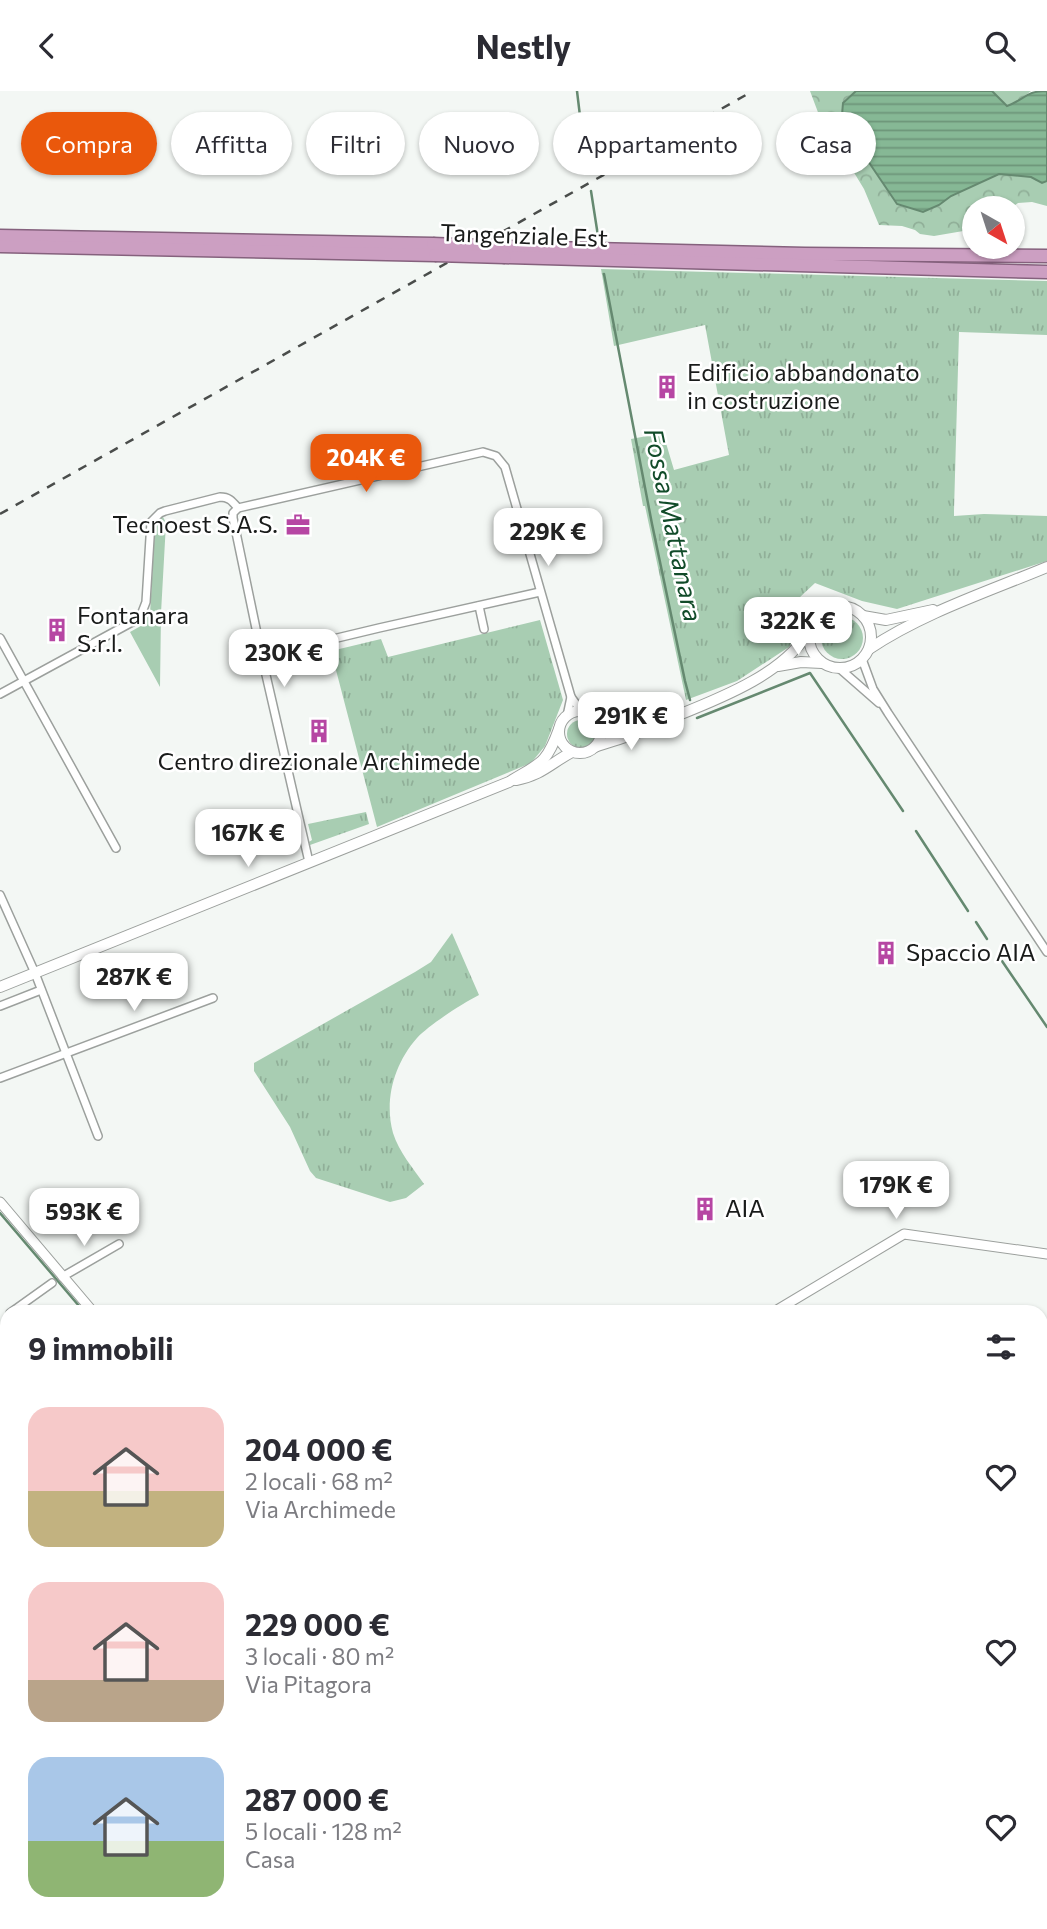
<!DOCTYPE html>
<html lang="it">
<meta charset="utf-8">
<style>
body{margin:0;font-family:Commissioner,sans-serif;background:#f7f7f7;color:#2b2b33;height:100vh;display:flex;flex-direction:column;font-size:26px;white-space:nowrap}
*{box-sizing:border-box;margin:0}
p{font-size:23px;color:#7c7c81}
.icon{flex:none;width:38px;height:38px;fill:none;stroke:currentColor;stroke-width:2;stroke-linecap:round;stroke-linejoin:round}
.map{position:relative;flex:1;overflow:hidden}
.side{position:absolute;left:0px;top:1214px;width:1048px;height:625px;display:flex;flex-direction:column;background:#fff;border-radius:21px 21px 0 0;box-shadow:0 2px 5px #0004}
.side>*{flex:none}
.top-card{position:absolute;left:21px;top:21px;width:1006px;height:63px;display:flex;gap:14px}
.needle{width:46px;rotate:141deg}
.tools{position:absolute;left:962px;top:105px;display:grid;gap:14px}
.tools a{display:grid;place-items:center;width:63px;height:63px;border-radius:50%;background:#fff;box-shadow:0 2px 5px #0004;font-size:35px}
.price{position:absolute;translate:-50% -60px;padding:0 16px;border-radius:14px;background:#fff;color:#222;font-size:23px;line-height:46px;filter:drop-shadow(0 2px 4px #0008)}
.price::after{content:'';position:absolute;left:50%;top:42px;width:21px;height:16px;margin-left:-10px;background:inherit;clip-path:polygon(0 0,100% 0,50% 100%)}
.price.on{background:#ea580c;color:#fff}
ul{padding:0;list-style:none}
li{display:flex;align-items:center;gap:21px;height:175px;padding:0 28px}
li span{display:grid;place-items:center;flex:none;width:196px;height:140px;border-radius:21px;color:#555}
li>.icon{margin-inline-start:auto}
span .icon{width:84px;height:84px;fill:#fffc;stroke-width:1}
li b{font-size:30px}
h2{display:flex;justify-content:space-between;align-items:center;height:84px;padding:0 28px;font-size:30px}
.chip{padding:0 24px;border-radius:32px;background:#fff;box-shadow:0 2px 5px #0004;font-size:24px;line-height:63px}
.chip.on{background:#ea580c;color:#fff}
header{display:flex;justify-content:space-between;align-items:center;height:91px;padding:0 28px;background:#fff;font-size:32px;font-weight:700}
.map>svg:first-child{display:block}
</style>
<header><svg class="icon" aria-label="back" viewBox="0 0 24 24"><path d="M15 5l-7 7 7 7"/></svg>Nestly<svg class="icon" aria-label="search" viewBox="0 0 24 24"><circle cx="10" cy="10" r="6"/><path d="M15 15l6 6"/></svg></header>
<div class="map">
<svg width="1047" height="1838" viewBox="0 0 1047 1838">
<defs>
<pattern id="grass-tufts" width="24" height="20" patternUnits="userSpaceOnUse" patternTransform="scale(1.75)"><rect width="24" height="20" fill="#a8cdb2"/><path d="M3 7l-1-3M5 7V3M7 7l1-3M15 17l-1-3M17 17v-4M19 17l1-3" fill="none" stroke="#90af98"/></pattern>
<pattern id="forest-crowns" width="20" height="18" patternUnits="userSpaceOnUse" patternTransform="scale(1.75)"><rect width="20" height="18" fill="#a8cdb2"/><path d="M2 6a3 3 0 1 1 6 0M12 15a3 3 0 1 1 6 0" fill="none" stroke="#90af98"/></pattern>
<pattern id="water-rules" width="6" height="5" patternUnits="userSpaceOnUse" patternTransform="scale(1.75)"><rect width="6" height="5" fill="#86b895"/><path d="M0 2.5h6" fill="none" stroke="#6d9579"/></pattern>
</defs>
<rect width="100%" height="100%" fill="#f3f7f4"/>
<g fill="url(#grass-tufts)">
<path d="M 601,178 L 1047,190 L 1047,244 L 959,241 L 954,420 L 954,425 L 984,423 L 1047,425 L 1047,470 L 897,518 L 862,510 L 815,492 L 799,507 L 804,530 L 789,556 L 737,590 L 686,609 L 645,415 L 643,415 L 631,348 L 663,342 L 674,379 L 729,364 L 705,234 L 614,255 Z"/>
<circle cx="842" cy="547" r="21"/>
<path d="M 540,529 L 563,609 L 545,655 L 531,672 L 377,736 L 331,560 L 381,548 L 388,566 Z"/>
<circle cx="581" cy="643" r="14"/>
<path d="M 366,721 L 369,733 L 310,754 L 309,751 L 312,749 L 308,733 Z"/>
<path d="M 452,842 L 479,904 C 463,912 429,934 417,947 C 394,973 384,1009 393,1042 C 399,1061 413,1077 424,1093 L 406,1107 L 390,1111 L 316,1087 L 310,1080 L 290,1036 L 254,980 L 254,972 L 415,881 L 431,871 Z"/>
<path d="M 0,1484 L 7,1492 L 7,1607 L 0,1597 Z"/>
</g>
<g fill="url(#forest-crowns)">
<path d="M 810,0 L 856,0 L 853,44 L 897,113 L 939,114 L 951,105 L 999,83 L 1031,86 L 1042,92 L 1047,90 L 1047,115 L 1032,111 L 1018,112 L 1011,117 L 975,117 L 975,138 L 934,145 L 920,143 L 915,139 L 902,135 L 879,134 L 864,98 L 819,24 Z"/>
<path d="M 992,0 L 1031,0 L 1017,11 L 1007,15 Z"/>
<path d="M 0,1672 L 7,1678 L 7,1832 L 162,1832 L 170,1838 L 3,1838 L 0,1831 Z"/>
</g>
<path fill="#a8cdb2" d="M 162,424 L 166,432 L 161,522 L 160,596 L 130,541 L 139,536 L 150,523 L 155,435 Z"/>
<g fill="url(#water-rules)" stroke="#658970" stroke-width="2">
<path d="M 856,0 L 992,0 L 1007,15 C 1026,8 1025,0 1047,0 L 1047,90 L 1042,92 L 1031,86 L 999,83 L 951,105 L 939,114 L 923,121 L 897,113 L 868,70 L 842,24 L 843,12 Z"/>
<path d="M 1041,1251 L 1047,1258 L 1047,1359 L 1041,1359 Z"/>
</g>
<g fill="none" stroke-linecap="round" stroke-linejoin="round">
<g stroke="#658970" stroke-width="2.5">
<path d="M 577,0 L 586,75"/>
<path d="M 591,100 L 598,145"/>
<path d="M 604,183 L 652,433 L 685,590 L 690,609"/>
<path d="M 697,627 L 810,582 L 903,720"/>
<path d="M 916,740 L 968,820"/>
<path d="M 976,831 L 987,848"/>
<path d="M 1002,870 L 1047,936"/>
<path d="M 0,1122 L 85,1222"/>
<path d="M 0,1418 L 7,1427"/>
<path d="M 0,1616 L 7,1625"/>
<path d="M 0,1659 L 7,1665"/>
<path d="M 169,1832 L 179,1838"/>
<path d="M 245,1832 L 252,1838"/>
<path d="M 362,1832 L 374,1838"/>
<path d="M 704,1832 L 712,1838"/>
<path d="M 735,1832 L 743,1838"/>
</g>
<g stroke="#9ca09d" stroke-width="10">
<g id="minor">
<path d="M 479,515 L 484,538"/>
<path d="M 0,547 L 116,757"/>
<path d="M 262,565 L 379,537 L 540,501"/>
<path d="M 862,568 L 873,598 L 888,622 L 1047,861"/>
<path d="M 839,577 L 879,612"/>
<path d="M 0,603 L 134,530 L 141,524 L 146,511 L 151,431 L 160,422 L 165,420 L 220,406 C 229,406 232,410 238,417"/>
<path d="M 567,625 L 571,606"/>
<path d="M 309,771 L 263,571 L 233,427 L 233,422 L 238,417 L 483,361 L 496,365 L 505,376 L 571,606 L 579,617 L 584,621"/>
<path d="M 0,804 L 35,882 L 98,1045"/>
<path d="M 0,915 L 41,899"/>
<path d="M 0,987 L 213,907"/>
<path d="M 62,1186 L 119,1153"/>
<path d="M 10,1222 L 52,1192"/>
<path d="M 0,1271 L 7,1281"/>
<path d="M 0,1317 L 7,1312"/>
</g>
</g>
<g stroke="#9ca09d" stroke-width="11">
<g id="tertiary">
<path d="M 0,1111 L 94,1222"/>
<path d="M 772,1222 L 904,1143 L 1047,1163"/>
<path d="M 0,1466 L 7,1475"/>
<path d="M 327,1832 L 337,1838"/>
</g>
</g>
<g stroke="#9ca09d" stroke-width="12">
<g id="secondary">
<circle cx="840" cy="546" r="31"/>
<path d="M 863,525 L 886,529 L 933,519"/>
<path d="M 869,558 C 923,522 987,501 1047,476"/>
<path d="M 778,575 L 801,571 L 822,572"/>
<circle cx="580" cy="641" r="21"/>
<path d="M 598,630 L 613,640 L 635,638"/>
<path d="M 595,656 C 607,651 619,649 631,644 C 645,640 658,632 671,627 C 716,609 786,583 810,538"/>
<path d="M 516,689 C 542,684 551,672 572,661"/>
<path d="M 0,896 L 509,691 C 540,672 546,674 559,638"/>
</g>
</g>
<g stroke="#85617d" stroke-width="15">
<g id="trunk">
<path d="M 0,145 L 433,153"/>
<path d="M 0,155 L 435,164"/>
<path d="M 508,156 L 805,163 L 1047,165"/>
<path d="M 505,166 L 1047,181"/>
</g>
</g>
<use href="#minor" stroke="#fff" stroke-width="7"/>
<use href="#tertiary" stroke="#fff" stroke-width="9"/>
<use href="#secondary" stroke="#fff" stroke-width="10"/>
<use href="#trunk" stroke="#cc9fc2" stroke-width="12"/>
<path stroke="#4a4d4b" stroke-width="2.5" stroke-dasharray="9 9" stroke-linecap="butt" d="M 0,423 L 753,0"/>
<g stroke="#85617d" stroke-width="15" stroke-linecap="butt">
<g id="trunk-bridge">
<path d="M 433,153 L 508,156"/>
<path d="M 435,164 L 505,166"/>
</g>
</g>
<use href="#trunk-bridge" stroke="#cc9fc2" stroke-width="12"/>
</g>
<defs>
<g id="building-bare" transform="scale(1.89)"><path d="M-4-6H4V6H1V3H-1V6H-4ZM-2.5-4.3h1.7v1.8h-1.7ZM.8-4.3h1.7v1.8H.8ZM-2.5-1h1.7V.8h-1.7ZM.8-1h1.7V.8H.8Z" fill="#b646a3" stroke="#fff" stroke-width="2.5" paint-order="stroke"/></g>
<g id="office-bare" transform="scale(1.89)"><path d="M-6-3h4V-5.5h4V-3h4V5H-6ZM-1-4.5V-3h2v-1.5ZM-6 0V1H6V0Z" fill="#b646a3" stroke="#fff" stroke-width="2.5" paint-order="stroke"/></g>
</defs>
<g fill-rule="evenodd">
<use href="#building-bare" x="667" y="296"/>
<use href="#office-bare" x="298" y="434"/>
<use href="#building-bare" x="57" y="539"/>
<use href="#building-bare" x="319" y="640"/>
<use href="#building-bare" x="886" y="862"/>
<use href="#building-bare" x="705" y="1118"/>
</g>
<g text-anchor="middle" stroke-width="5" stroke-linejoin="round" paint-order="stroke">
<g font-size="24" fill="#191b1a" stroke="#fff">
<text transform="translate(524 145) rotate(2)" y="8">Tangenziale Est</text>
</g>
<g font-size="24" fill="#191b1a" stroke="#fff" text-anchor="start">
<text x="687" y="290">Edificio abbandonato<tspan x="687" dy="28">in costruzione</tspan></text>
<text x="278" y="442" text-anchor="end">Tecnoest S.A.S.</text>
<text x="77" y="533">Fontanara<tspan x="77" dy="28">S.r.l.</tspan></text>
<text x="319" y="679" text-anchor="middle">Centro direzionale Archimede</text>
<text x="906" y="870">Spaccio AIA</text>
<text x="725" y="1126">AIA</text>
</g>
<g font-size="26" font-style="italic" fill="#114b29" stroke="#fff">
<text transform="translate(673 434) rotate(78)" y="9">Fossa Mattanara</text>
</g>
</g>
</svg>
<div class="tools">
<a><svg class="needle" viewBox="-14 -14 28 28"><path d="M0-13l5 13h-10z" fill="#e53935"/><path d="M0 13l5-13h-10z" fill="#7c7c81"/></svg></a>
</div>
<b class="price on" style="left:366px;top:403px">204K €</b>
<b class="price" style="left:548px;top:477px">229K €</b>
<b class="price" style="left:798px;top:566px">322K €</b>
<b class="price" style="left:284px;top:598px">230K €</b>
<b class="price" style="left:631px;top:661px">291K €</b>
<b class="price" style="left:248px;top:778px">167K €</b>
<b class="price" style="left:134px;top:922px">287K €</b>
<b class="price" style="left:896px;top:1130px">179K €</b>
<b class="price" style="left:84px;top:1157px">593K €</b>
<div class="top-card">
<a class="chip on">Compra</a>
<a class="chip">Affitta</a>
<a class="chip">Filtri</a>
<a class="chip">Nuovo</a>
<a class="chip">Appartamento</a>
<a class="chip">Casa</a>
</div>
<section class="side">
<h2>9 immobili<svg class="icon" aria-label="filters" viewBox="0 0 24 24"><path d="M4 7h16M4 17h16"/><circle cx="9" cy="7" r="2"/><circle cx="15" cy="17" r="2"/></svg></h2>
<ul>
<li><span style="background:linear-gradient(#f6c9c9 60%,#c2b280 0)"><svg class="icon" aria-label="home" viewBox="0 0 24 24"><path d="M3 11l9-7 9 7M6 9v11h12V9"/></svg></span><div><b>204 000 €</b><p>2 locali · 68 m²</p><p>Via Archimede</p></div><svg class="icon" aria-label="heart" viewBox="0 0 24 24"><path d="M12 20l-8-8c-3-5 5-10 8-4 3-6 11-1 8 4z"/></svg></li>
<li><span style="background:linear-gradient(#f6c9c9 70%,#b9a48a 0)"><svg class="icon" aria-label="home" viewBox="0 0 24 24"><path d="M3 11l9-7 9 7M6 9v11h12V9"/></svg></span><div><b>229 000 €</b><p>3 locali · 80 m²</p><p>Via Pitagora</p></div><svg class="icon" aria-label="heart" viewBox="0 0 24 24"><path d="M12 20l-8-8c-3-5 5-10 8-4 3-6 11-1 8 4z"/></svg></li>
<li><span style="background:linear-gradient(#a9c7e8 60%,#8fb573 0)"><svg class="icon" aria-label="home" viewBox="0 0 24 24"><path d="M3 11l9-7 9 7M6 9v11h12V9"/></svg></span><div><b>287 000 €</b><p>5 locali · 128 m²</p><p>Casa</p></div><svg class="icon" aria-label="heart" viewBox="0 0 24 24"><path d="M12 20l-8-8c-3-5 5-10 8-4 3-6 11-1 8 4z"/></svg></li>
</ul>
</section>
</div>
